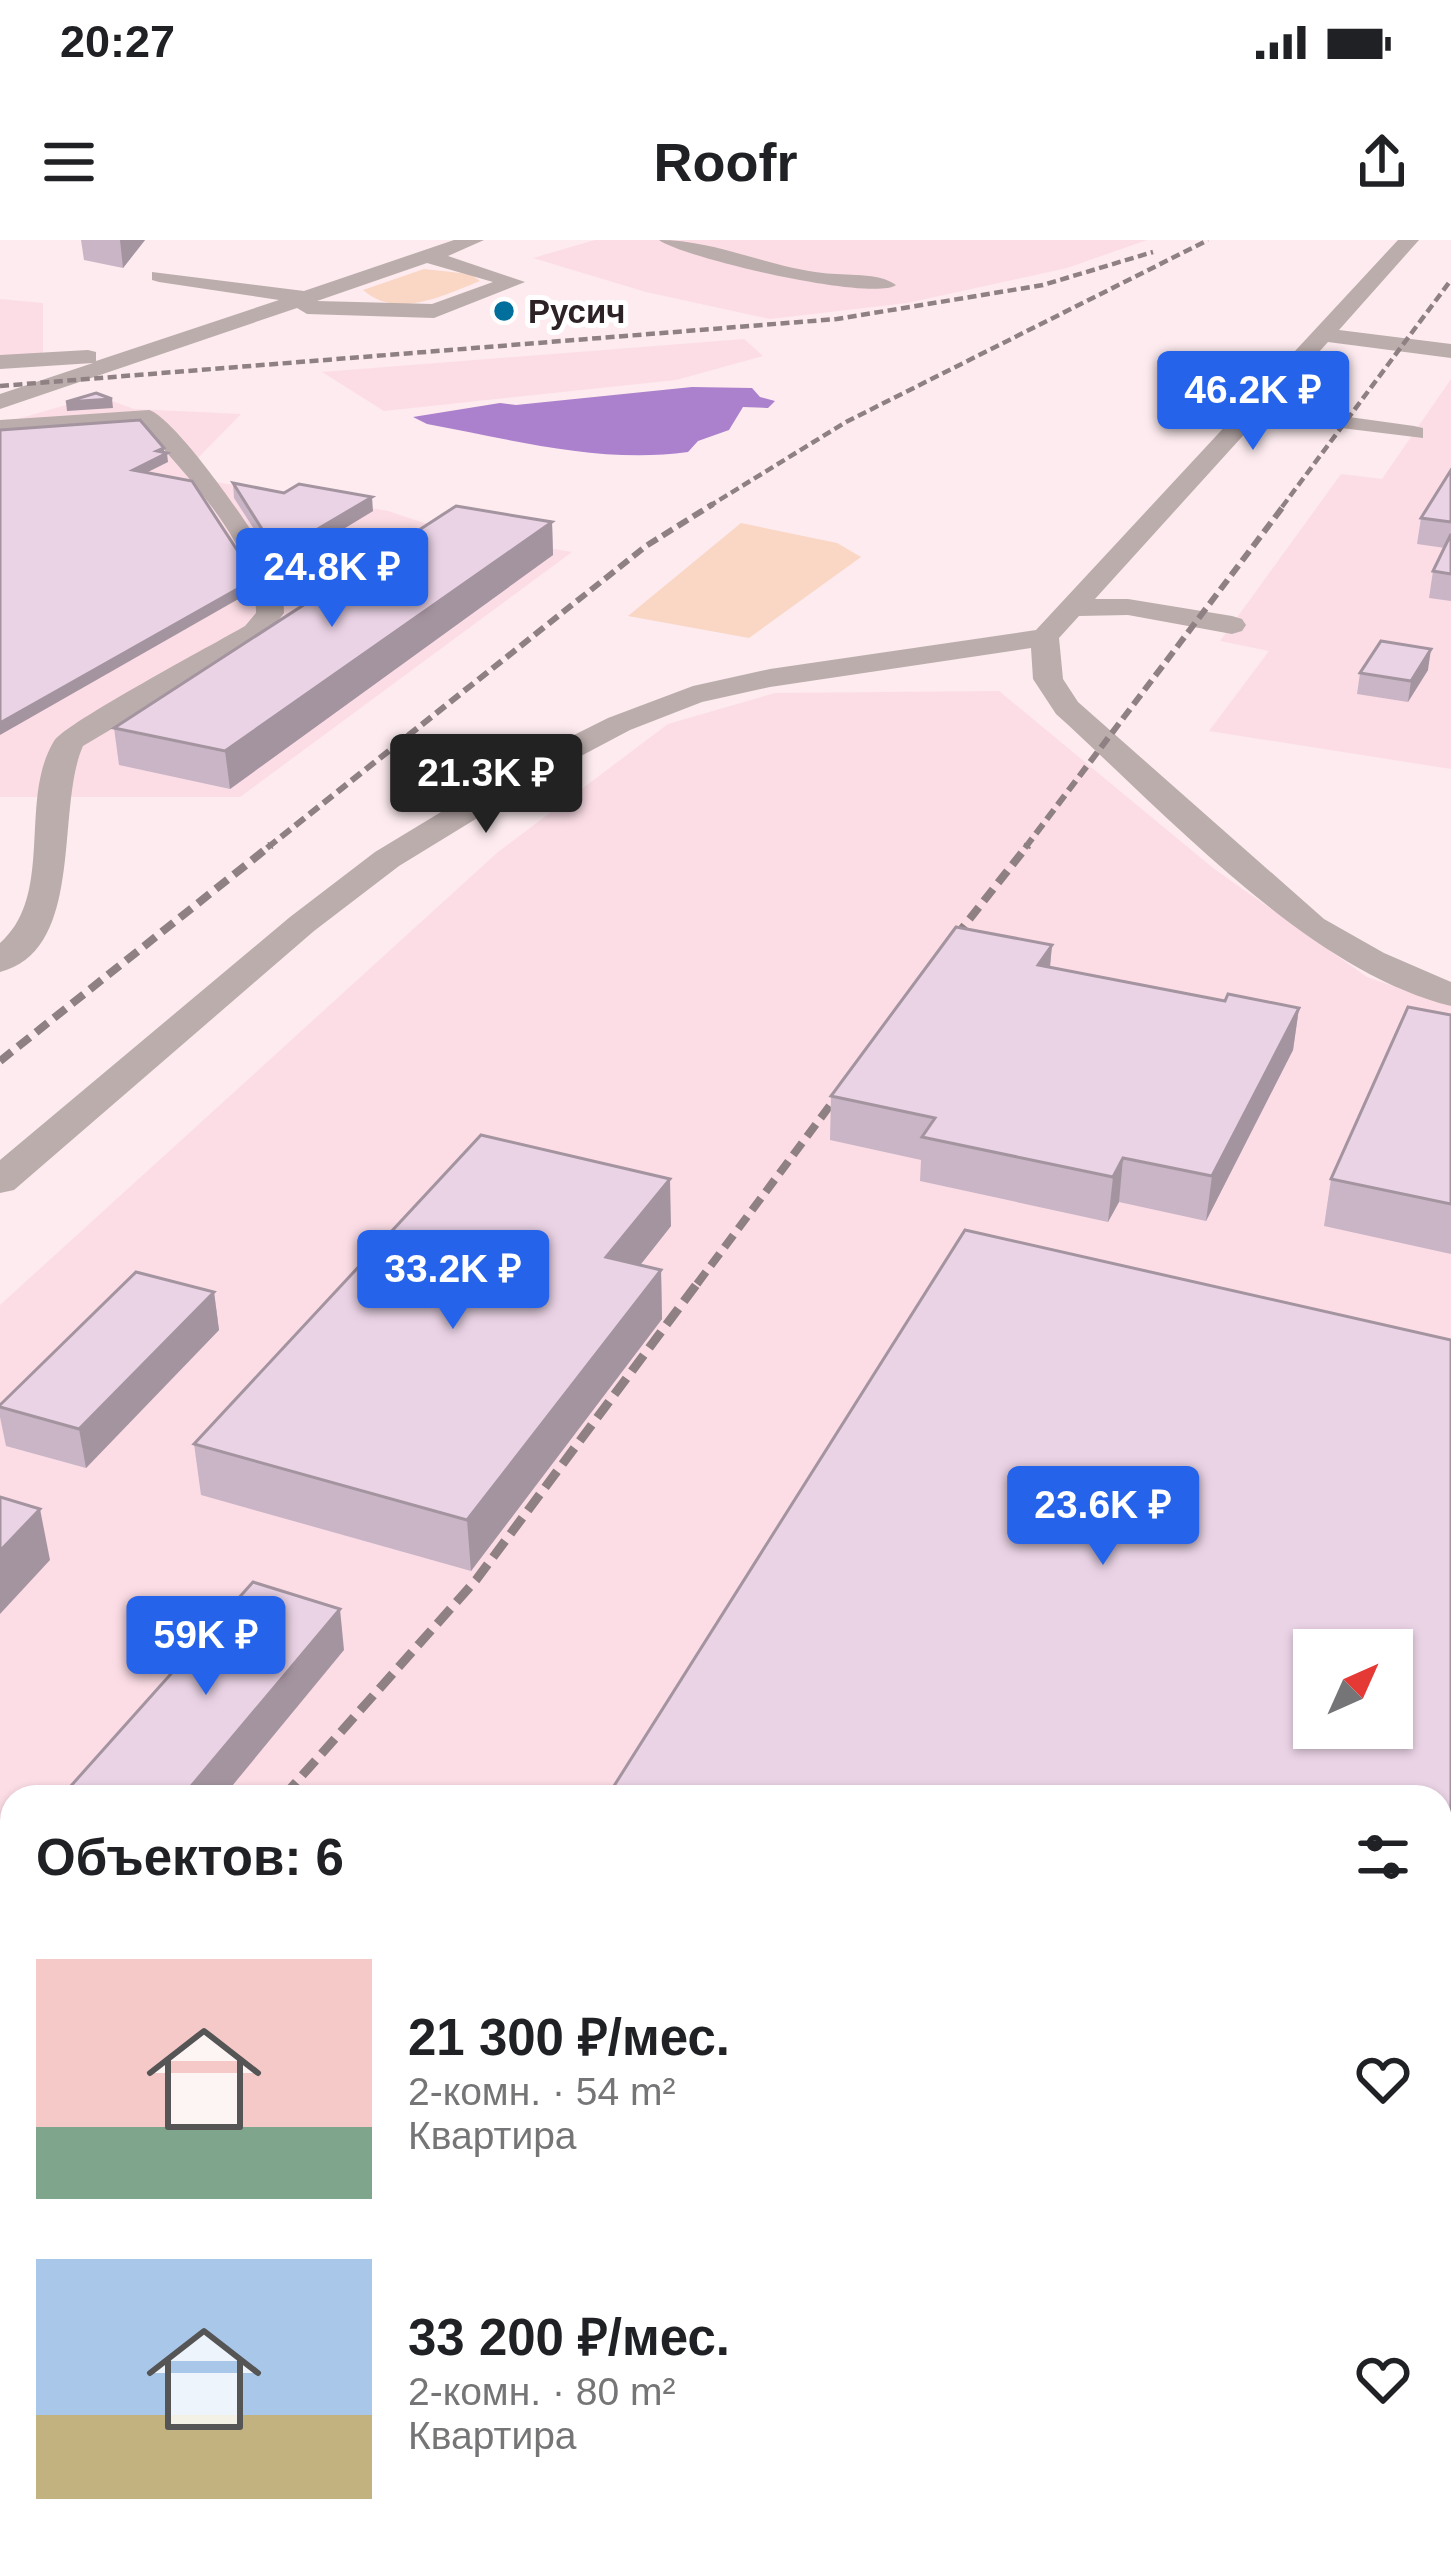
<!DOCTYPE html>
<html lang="ru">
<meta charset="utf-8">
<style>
body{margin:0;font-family:Arial,sans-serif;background:#f2f2f2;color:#202124;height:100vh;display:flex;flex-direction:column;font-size:45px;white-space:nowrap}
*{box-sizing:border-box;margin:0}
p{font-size:39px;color:#757577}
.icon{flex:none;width:66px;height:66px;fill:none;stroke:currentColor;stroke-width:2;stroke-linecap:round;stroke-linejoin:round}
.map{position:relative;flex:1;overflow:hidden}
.panel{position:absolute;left:0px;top:1545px;width:1452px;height:771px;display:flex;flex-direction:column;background:#fff;border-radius:36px 36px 0 0;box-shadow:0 3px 9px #0004}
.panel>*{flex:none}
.needle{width:78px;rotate:45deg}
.tools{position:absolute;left:1293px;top:1389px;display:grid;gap:24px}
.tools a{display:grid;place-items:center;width:120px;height:120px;border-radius:0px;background:#fff;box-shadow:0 3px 9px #0004;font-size:60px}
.price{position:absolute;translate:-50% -102px;padding:0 27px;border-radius:12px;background:#2563eb;color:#fff;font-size:39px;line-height:78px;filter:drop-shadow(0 3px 6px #0008)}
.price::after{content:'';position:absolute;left:50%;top:72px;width:36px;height:27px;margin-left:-18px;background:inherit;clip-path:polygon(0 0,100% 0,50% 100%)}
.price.active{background:#222;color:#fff}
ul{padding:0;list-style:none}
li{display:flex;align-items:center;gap:36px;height:300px;padding:0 36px}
li span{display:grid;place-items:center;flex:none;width:336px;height:240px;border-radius:0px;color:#555}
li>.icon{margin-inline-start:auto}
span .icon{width:144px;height:144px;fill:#fffc;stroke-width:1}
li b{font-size:51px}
h2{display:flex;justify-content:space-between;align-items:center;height:144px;padding:0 36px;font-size:51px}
.status{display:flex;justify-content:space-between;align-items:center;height:84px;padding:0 60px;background:#fff;direction:ltr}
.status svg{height:33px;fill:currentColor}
header{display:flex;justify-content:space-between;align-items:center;height:156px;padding:0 36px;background:#fff;font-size:54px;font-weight:600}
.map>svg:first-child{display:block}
</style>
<div class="status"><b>20:27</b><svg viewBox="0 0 49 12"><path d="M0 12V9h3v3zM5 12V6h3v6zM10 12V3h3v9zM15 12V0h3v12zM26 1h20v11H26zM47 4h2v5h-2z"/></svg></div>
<header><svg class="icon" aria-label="menu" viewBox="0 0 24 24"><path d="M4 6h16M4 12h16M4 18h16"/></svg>Roofr<svg class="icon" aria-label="share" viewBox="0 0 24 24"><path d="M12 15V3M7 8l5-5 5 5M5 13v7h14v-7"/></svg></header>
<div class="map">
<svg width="1451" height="2315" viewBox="0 0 1451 2315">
<rect width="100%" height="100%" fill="#fdebef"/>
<g fill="#fcdde6" fill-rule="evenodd">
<path d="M 595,0 L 1147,0 L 1067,28 L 907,63 L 770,79 L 646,52 L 533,18 Z"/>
<path d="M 0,59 L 43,63 L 43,115 L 0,118 Z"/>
<path d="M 744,99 L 763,116 L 676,140 L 384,171 L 322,132 Z"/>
<path d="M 1451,139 L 1451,529 L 1209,491 L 1269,411 L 1220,401 L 1341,234 L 1382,239 Z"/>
<path d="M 98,156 L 134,169 L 241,174 L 195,221 L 216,242 L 388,271 L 448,291 L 572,312 L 240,557 L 0,557 L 0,184 Z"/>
<path d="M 999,451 L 1213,628 L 1367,737 L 1451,766 L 1451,2315 L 254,2315 L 225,2304 L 1440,2304 L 1440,1557 L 12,1557 L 12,2222 L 0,2217 L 0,1065 L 498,612 L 668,484 L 775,453 ZM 1314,1410 L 1392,1410 L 1392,1488 L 1314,1488 Z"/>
</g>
<g fill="#fad7c4">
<path d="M 424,29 L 470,34 L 480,41 C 444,55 397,80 363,50 Z"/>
<path d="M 741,283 L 837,303 L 861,317 L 749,398 L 628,376 Z"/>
</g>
<path fill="#ab80cc" d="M 692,147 L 752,148 L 760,157 L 775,161 L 768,168 L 743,167 L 729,190 L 698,201 L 688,212 C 601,224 514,200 427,184 L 413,177 L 500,163 L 516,165 Z"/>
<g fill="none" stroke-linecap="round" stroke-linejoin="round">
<g fill="#bbadac" fill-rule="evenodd">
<path d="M 454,0 L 484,0 L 448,16 L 525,42 L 434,78 L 307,74 L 297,68 L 0,169 L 0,154 L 93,123 L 0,129 L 0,115 L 88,110 L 96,112 L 96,121 L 279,60 L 159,42 L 152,40 L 152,32 L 304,51 ZM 427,23 L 493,42 L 432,64 L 317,61 Z"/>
<path d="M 659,0 C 716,0 767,27 823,33 C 845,36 879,32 896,45 C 873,62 683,18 659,0 Z"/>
<path d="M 1398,0 L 1419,0 L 1339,90 L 1451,104 L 1451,118 L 1328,102 L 1270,166 L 1414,186 L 1423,188 L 1423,198 L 1259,178 L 1095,359 L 1128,359 L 1232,376 L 1242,379 L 1246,385 L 1242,391 L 1232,394 L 1128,375 L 1079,376 L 1059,398 L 1063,439 L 1078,462 L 1324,679 L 1384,713 L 1451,742 L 1451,766 C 1306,730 1166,573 1056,474 L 1033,439 L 1031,408 L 770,447 L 702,462 L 630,490 L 564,525 L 399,626 L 314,691 L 14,950 L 0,953 L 0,920 L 290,677 L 375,612 L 542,511 L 608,478 L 693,446 L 770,429 L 1036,390 Z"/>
<path d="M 149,170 C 176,178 259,297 273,327 C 280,342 284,356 284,373 L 265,398 L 83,506 C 55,569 86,710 0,732 L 0,703 C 55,655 18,560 54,501 C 65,483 216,403 245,386 L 256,373 C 256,302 185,236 143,185 L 0,194 L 0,180 Z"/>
</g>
<g stroke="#8e8083" stroke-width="4.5" stroke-dasharray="9 4.5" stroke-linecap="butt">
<path d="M 0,146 L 837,79 L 1043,45 L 1153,12"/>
<path d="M 708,267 L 846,182 L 1208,0"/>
<path d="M 1282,267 L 1451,40"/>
</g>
<g stroke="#8e8083" stroke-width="6" stroke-dasharray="12 6" stroke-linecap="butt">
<path d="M 267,608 L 646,306 L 713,264"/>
<path d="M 1025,608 L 1285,264"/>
</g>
<g stroke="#8e8083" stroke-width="8" stroke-dasharray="15 8" stroke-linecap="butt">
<path d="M 941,715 L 1028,605"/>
<path d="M 0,821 L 271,605"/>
<path d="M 697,1044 L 849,840"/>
</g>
<path stroke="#8e8083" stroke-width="9" stroke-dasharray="20 9" stroke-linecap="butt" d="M 283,1557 L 476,1340 L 699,1041"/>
<path stroke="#8e8083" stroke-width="12" stroke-dasharray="24 12" stroke-linecap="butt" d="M 0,1894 L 12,1879"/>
</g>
<g fill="#c9b5c5">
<path d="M 81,0 L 145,0 L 123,28 L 84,20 Z"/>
<path d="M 1451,230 L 1451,361 L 1429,358 L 1433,331 L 1445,308 L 1417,304 L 1421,278 Z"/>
<path d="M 233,243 L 284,253 L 373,271 L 279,328 L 234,258 Z"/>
<path d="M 552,282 L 553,315 L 230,549 L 119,525 L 114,488 Z"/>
<path d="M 1428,430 L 1408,462 L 1357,454 L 1360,433 Z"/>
<path d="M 1052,705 L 1050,727 L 1225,761 L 1299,768 L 1293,810 L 1206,981 L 1119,962 L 1108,982 L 920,941 L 921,920 L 830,900 L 831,856 Z"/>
<path d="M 1451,775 L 1451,1014 L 1324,986 L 1331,939 Z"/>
<path d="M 671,986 L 640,1025 L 661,1030 L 662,1079 L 471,1331 L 201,1255 L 194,1204 Z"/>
<path d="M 214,1052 L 219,1090 L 86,1228 L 6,1206 L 0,1177 L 0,1165 Z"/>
<path d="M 1451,1100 L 1451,2149 L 1440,2145 L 1440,1557 Z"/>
<path d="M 0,2097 L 12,2102 L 12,2205 L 0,2200 Z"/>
<path d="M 566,2304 L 935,2304 L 930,2315 L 593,2315 Z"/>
</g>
<g fill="#a494a0">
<path d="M 120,0 L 145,0 L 123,28 Z"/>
<path d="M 112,159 L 113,168 L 67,171 L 66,162 Z"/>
<path d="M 164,208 L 164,214 L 167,213 L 168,222 L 134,239 L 133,230 Z"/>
<path d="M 372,257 L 373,271 L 279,328 L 277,313 Z"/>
<path d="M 552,282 L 553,315 L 230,549 L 225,511 Z"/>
<path d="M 247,337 L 249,353 L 0,495 L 0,483 Z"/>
<path d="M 1431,409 L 1428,430 L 1408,462 L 1411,441 Z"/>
<path d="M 1052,705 L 1048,747 L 1038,725 Z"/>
<path d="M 1299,768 L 1293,810 L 1206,981 L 1212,936 Z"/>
<path d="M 1123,918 L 1119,962 L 1108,982 L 1113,937 Z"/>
<path d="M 670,939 L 671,986 L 608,1066 L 606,1017 Z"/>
<path d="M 661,1030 L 662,1079 L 471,1331 L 467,1280 Z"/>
<path d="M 214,1052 L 219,1090 L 86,1228 L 79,1189 Z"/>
<path d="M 40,1269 L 50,1320 L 0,1374 L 0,1311 Z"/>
<path d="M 340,1369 L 344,1410 L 223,1557 L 182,1557 Z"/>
<path d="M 918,2304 L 935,2304 L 930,2315 L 913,2315 Z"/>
</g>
<g fill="#ead3e5" stroke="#a494a0" stroke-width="3" fill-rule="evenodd">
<path d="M 96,153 L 112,159 L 66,162 Z"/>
<path d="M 140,180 L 164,208 L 157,211 L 167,213 L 133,230 L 192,241 L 239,313 L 247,337 L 240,341 L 248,343 L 0,483 L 0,190 Z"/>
<path d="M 1451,230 L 1451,282 L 1421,278 Z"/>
<path d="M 233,243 L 284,253 L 299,244 L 372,257 L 277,313 Z"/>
<path d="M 456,266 L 552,282 L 225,511 L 114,488 Z"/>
<path d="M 1451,294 L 1451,334 L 1433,331 Z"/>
<path d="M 1381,401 L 1431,409 L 1411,441 L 1360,433 Z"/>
<path d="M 956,687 L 1052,705 L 1038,725 L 1225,761 L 1228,754 L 1299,768 L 1212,936 L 1123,918 L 1113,937 L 922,897 L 935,878 L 831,856 Z"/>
<path d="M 1408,767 L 1451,775 L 1451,964 L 1331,939 Z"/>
<path d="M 481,895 L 670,939 L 606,1017 L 661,1030 L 467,1280 L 194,1204 Z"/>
<path d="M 965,990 L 1451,1100 L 1451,2090 L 1440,2086 L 1440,1557 L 607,1557 ZM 1314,1410 L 1392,1410 L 1392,1488 L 1314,1488 Z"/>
<path d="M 136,1032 L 214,1052 L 79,1189 L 0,1167 L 0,1165 Z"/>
<path d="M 0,1257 L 40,1269 L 0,1311 Z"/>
<path d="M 253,1342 L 340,1369 L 182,1557 L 61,1557 Z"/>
<path d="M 0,2097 L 12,2102 L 12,2168 L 0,2163 Z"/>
<path d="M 696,2304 L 918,2304 L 913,2315 L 724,2315 Z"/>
</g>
<circle fill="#006f9b" stroke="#fff" stroke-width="4.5" cx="504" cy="71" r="12"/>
<g text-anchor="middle" stroke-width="10" stroke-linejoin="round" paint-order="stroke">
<g font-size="33" font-weight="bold" fill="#2d2225" stroke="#fff" text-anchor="start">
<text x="528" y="83">Русич</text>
</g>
</g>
</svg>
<div class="tools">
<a><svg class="needle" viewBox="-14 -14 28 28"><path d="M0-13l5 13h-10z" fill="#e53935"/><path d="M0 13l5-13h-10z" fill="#757577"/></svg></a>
</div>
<b class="price" style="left:1253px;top:213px">46.2K ₽</b>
<b class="price" style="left:332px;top:390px">24.8K ₽</b>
<b class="price active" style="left:486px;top:596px">21.3K ₽</b>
<b class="price" style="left:453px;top:1092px">33.2K ₽</b>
<b class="price" style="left:1103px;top:1328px">23.6K ₽</b>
<b class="price" style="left:206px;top:1458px">59K ₽</b>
<section class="panel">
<h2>Объектов: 6<svg class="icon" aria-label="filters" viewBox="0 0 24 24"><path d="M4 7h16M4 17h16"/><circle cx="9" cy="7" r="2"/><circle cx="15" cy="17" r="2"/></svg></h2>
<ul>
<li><span style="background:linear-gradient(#f6c9c9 70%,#7fa58c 0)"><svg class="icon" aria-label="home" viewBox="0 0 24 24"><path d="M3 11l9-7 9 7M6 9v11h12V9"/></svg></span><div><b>21 300 ₽/мес.</b><p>2-комн. · 54 m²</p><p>Квартира</p></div><svg class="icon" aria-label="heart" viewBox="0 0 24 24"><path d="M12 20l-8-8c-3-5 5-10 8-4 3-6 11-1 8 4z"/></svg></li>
<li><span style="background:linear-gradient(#a9c7e8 65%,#c2b280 0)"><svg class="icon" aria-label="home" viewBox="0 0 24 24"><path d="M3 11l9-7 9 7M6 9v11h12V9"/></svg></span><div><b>33 200 ₽/мес.</b><p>2-комн. · 80 m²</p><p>Квартира</p></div><svg class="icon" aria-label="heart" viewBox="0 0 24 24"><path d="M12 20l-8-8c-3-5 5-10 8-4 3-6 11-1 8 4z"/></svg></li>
</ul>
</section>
</div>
